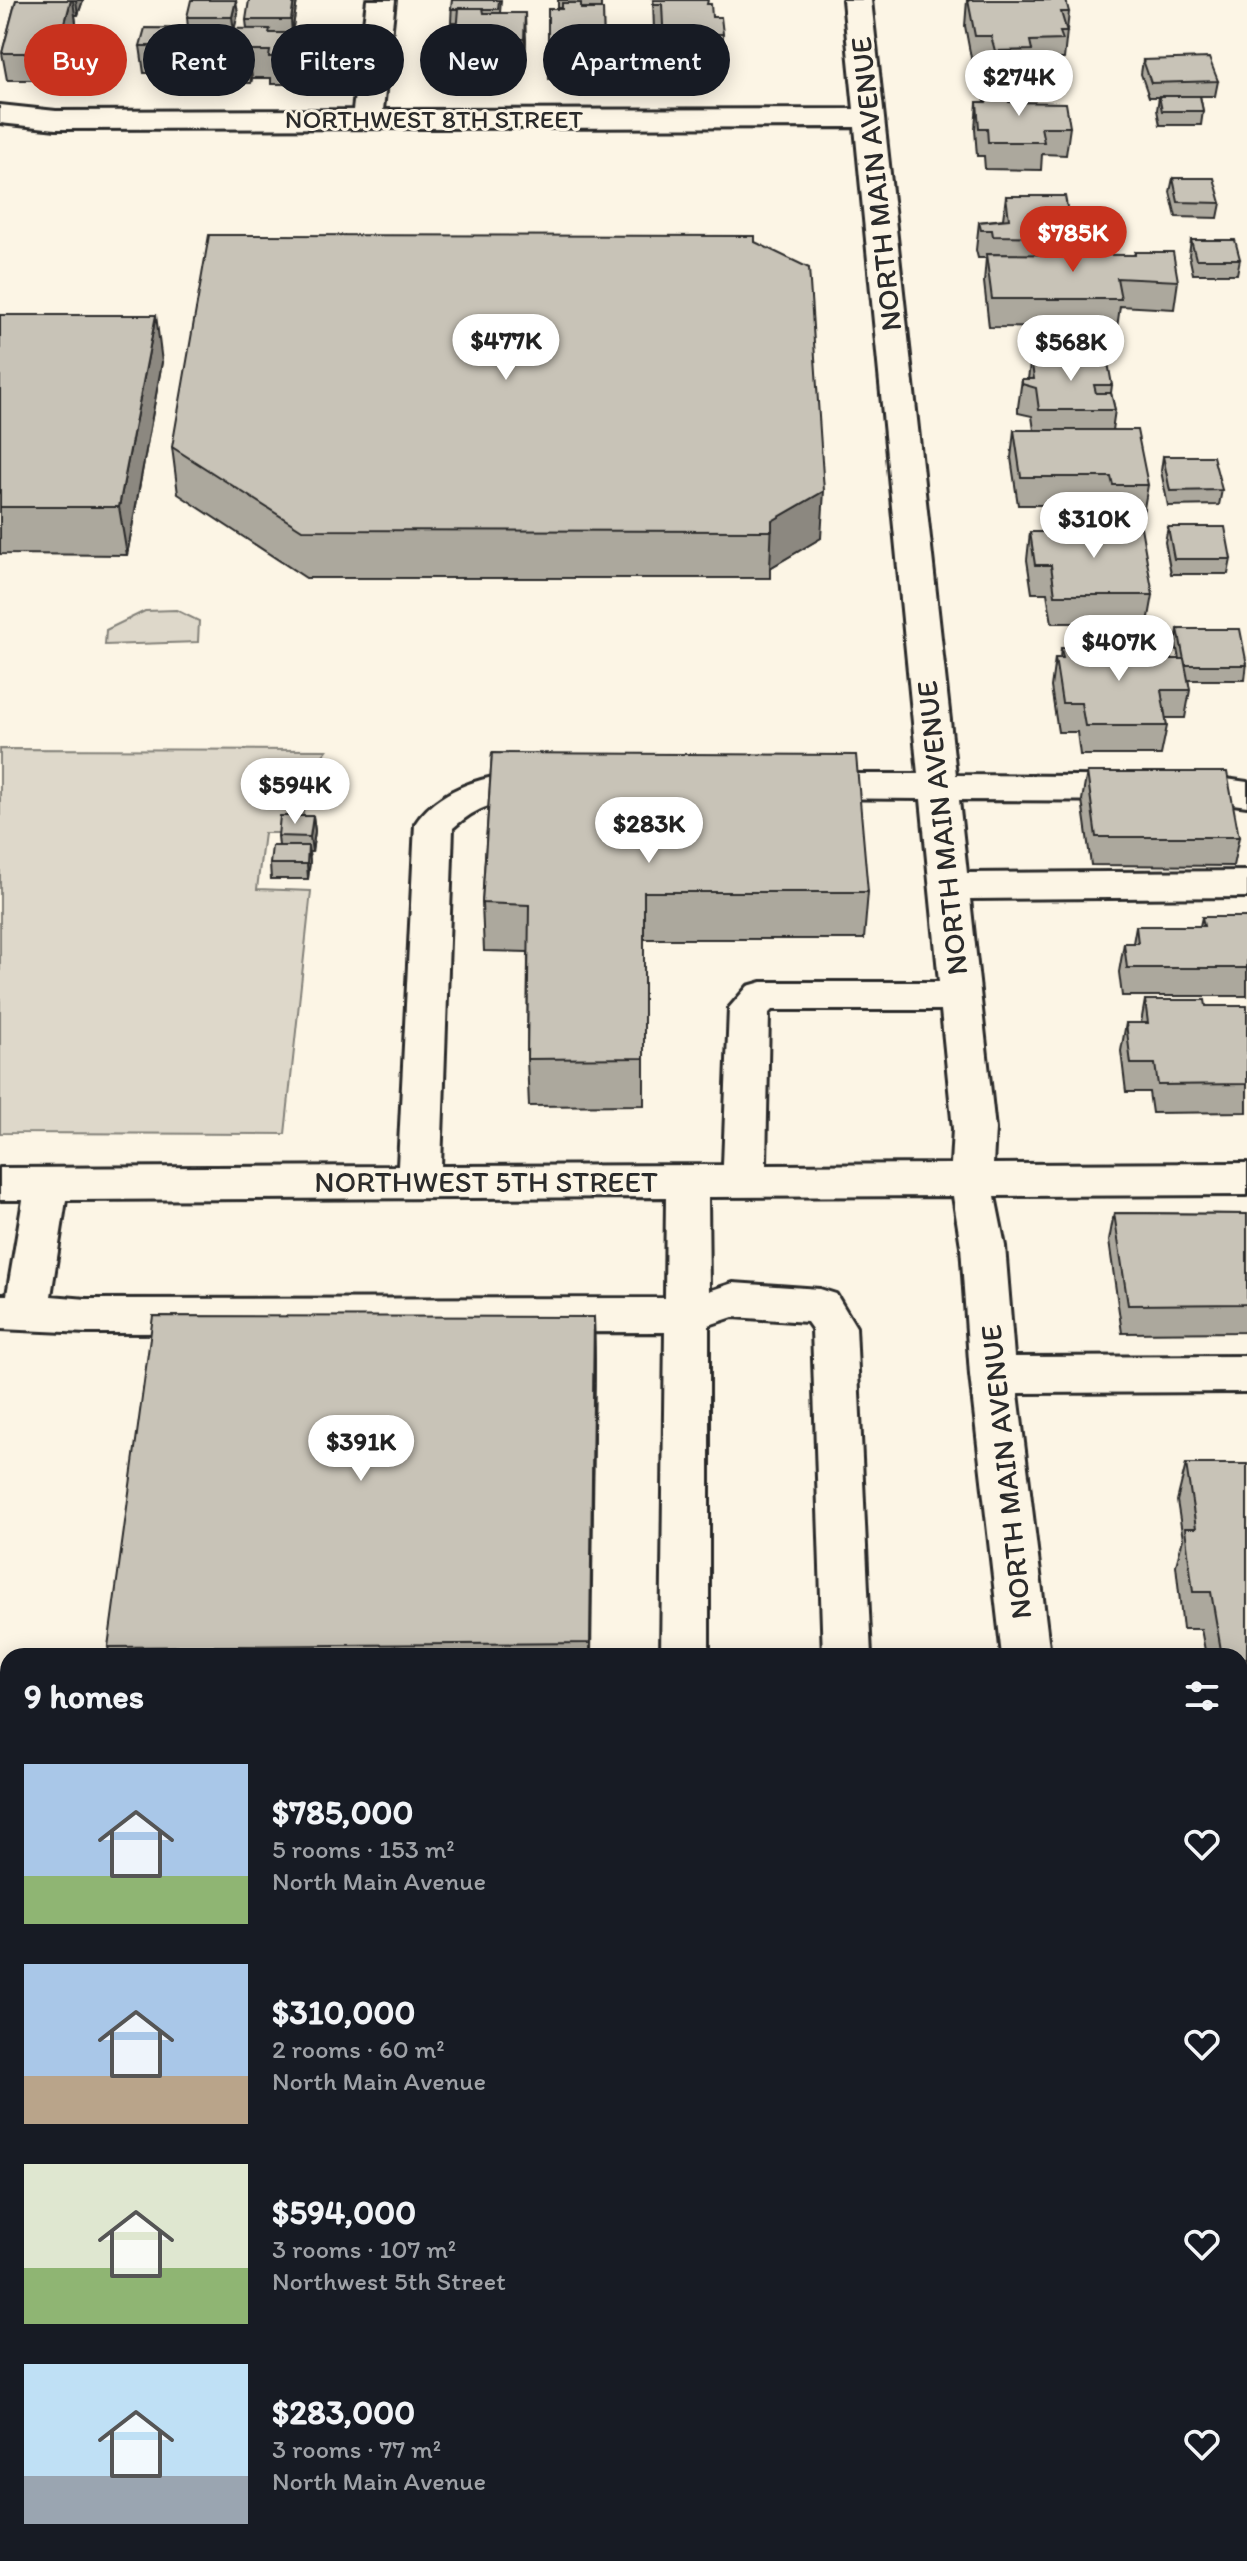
<!DOCTYPE html>
<meta charset="utf-8">
<style>
body{margin:0;font-family:Itim,sans-serif;background:#242831;color:#f1f3f6;height:100vh;display:flex;flex-direction:column;font-size:30px;white-space:nowrap}
*{box-sizing:border-box;margin:0}
p{font-size:26px;color:#9ea1a6}
.icon{flex:none;width:44px;height:44px;fill:none;stroke:currentColor;stroke-width:2;stroke-linecap:round;stroke-linejoin:round}
.map{position:relative;flex:1;overflow:hidden}
.panel{position:absolute;left:0px;top:1648px;width:1248px;height:914px;display:flex;flex-direction:column;background:#171b24;border-radius:24px 24px 0 0;box-shadow:0 4px 20px #0003}
.panel>*{flex:none}
.hud{position:absolute;left:24px;top:24px;width:800px;height:72px;display:flex;gap:16px}
.price{position:absolute;translate:-50% -68px;padding:0 18px;border-radius:28px;background:#fff;color:#222;font-size:26px;line-height:52px;filter:drop-shadow(0 2px 4px #0008)}
.price::after{content:'';position:absolute;left:50%;top:48px;width:24px;height:18px;margin-left:-12px;background:inherit;clip-path:polygon(0 0,100% 0,50% 100%)}
.price.current{background:#c8321e;color:#fff}
ul{padding:0;list-style:none}
li{display:flex;align-items:center;gap:24px;height:200px;padding:0 24px}
li span{display:grid;place-items:center;flex:none;width:224px;height:160px;border-radius:0px;color:#555}
li>.icon{margin-inline-start:auto}
span .icon{width:96px;height:96px;fill:#fffc;stroke-width:1}
li b{font-size:34px}
h2{display:flex;justify-content:space-between;align-items:center;height:96px;padding:0 24px;font-size:34px}
.pill{padding:0 28px;border-radius:36px;background:#171b24;box-shadow:0 4px 20px #0003;font-size:28px;line-height:72px}
.pill.current{background:#c8321e;color:#fff}
.map>svg:first-child{display:block}
</style>
<div class="map">
<svg width="1247" height="2561" viewBox="0 0 1247 2561">
<rect width="100%" height="100%" fill="#fcf5e5"/>
<filter id="ink" filterUnits="userSpaceOnUse"><feTurbulence type="fractalNoise" baseFrequency=".0125" numOctaves="2"/><feDisplacementMap in="SourceGraphic" scale="16" xChannelSelector="R" yChannelSelector="G"/><feConvolveMatrix kernelMatrix="1 2 1 2 8 2 1 2 1" color-interpolation-filters="sRGB"/></filter>
<g filter="url(#ink)">
<g fill="#ded8ca" stroke="#84827a" stroke-width="2">
<path d="M 176,610 L 199,621 L 198,642 L 105,645 L 106,630 L 145,611 Z"/>
<path d="M 0,749 L 327,750 L 307,776 L 301,833 L 264,833 L 257,889 L 311,891 L 285,1134 L 0,1133 Z"/>
</g>
<g fill="none" stroke-linecap="round" stroke-linejoin="round">
<g stroke="#2b2b2b" stroke-width="6">
<g id="minor">
<path d="M 367,0 L 395,0 L 383,110 L 854,109 L 843,0 L 871,0 L 956,775 L 1212,777 L 1247,782 L 1247,806 L 1212,801 L 959,800 L 967,873 L 1247,871 L 1247,897 L 970,899 L 995,1129 L 993,1164 L 1247,1163 L 1247,1195 L 995,1196 L 1005,1246 L 1014,1357 L 1247,1356 L 1247,1392 L 1018,1393 L 1050,1656 L 1002,1656 L 970,1375 L 961,1246 L 953,1196 L 708,1197 L 709,1291 L 733,1283 L 820,1289 L 836,1294 L 856,1327 L 871,1656 L 823,1656 L 812,1329 L 807,1322 L 733,1317 L 709,1325 L 709,1656 L 661,1656 L 665,1332 L 87,1333 L 0,1329 L 0,1295 L 7,1295 L 23,1200 L 0,1200 L 0,1168 L 398,1166 L 415,824 C 443,780 516,765 563,778 L 569,787 L 563,796 C 517,808 495,790 453,828 L 441,1166 L 723,1165 L 729,1008 L 748,986 L 762,982 L 939,982 L 921,799 L 799,798 L 786,795 L 780,786 L 786,777 L 799,774 L 918,774 L 855,127 L 56,129 L 0,123 L 0,105 L 56,111 L 353,110 ZM 772,1010 L 941,1010 L 953,1129 L 951,1164 L 766,1165 L 769,1013 ZM 666,1197 L 665,1298 L 87,1299 L 51,1296 L 66,1200 Z"/>
<rect x="0" y="1716" width="8" height="44"/>
<rect x="1240" y="1797" width="7" height="44"/>
<rect x="0" y="2018" width="8" height="50"/>
<rect x="0" y="2212" width="8" height="54"/>
<path d="M 0,2353 L 8,2355 L 8,2444 L 0,2447 Z"/>
<path d="M 1087,2554 L 1147,2554 L 1148,2561 L 1088,2561 Z"/>
</g>
</g>
<use href="#minor" fill="#fcf5e5" fill-rule="evenodd"/>
</g>
<g fill="#aca89d" stroke="#2b2b2b" stroke-width="2">
<path d="M 16,0 L 83,0 L 78,15 L 75,15 L 76,23 L 61,80 L 7,80 L 2,53 Z"/>
<path d="M 297,0 L 292,33 L 311,60 L 307,84 L 271,84 L 271,78 L 252,78 L 251,83 L 216,83 L 216,76 L 197,76 L 195,83 L 162,83 L 161,73 L 144,73 L 140,46 L 188,28 L 187,17 L 238,13 L 234,29 L 247,29 L 246,20 Z"/>
<path d="M 452,0 L 501,0 L 500,13 L 526,40 L 525,66 L 503,66 L 503,73 L 458,73 L 456,46 L 458,23 L 451,23 Z"/>
<path d="M 558,0 L 601,0 L 601,8 L 581,8 L 581,9 L 603,9 L 604,79 L 549,79 L 548,9 L 562,9 L 562,8 L 558,8 Z"/>
<path d="M 653,0 L 707,4 L 712,17 L 723,34 L 722,61 L 713,61 L 713,75 L 710,75 L 710,85 L 656,86 L 655,47 L 662,47 L 661,31 L 654,31 Z"/>
<path d="M 967,0 L 1069,12 L 1064,59 L 1060,59 L 1059,67 L 1030,68 L 1029,77 L 992,78 L 989,63 L 972,63 L 965,26 Z"/>
<path d="M 1143,60 L 1218,81 L 1215,96 L 1200,96 L 1203,111 L 1201,125 L 1160,125 L 1157,110 L 1159,97 L 1149,97 L 1141,74 Z"/>
<path d="M 985,92 L 1070,127 L 1066,155 L 1042,154 L 1041,170 L 985,169 L 984,156 L 977,156 L 975,129 L 977,102 L 984,102 Z"/>
<path d="M 1173,178 L 1221,203 L 1218,218 L 1176,217 L 1170,192 Z"/>
<path d="M 1006,196 L 1068,212 L 1079,219 L 1075,247 L 1072,247 L 1071,255 L 1134,255 L 1135,252 L 1178,281 L 1174,309 L 1120,306 L 1117,328 L 989,327 L 984,282 L 986,258 L 978,258 L 976,250 L 979,222 L 1003,219 Z"/>
<path d="M 1191,240 L 1240,259 L 1237,274 L 1193,274 L 1189,255 Z"/>
<path d="M 755,242 L 821,538 L 770,568 L 770,578 L 306,578 L 178,494 L 172,447 Z"/>
<path d="M 0,315 L 162,362 L 127,555 L 0,554 Z"/>
<path d="M 1031,357 L 1112,385 L 1111,393 L 1115,410 L 1112,430 L 1148,485 L 1143,514 L 1109,513 L 1107,505 L 1018,505 L 1011,458 L 1014,430 L 1034,430 L 1032,416 L 1018,413 L 1018,407 L 1022,379 L 1028,379 Z"/>
<path d="M 1163,456 L 1222,490 L 1219,505 L 1168,506 L 1161,471 Z"/>
<path d="M 1045,527 L 1153,595 L 1148,623 L 1052,623 L 1047,593 L 1032,593 L 1027,560 L 1030,532 L 1044,532 Z"/>
<path d="M 1168,527 L 1231,559 L 1228,574 L 1171,574 L 1165,542 Z"/>
<path d="M 1178,629 L 1247,662 L 1245,680 L 1188,680 L 1190,690 L 1185,718 L 1165,718 L 1167,726 L 1161,755 L 1080,755 L 1077,732 L 1058,732 L 1051,687 L 1055,658 L 1060,658 L 1061,648 L 1071,648 L 1072,643 L 1154,659 L 1179,659 L 1176,644 Z"/>
<path d="M 492,753 L 868,892 L 864,939 L 644,939 L 644,1105 L 529,1106 L 527,1059 L 528,952 L 484,951 L 482,903 Z"/>
<path d="M 1087,772 L 1239,837 L 1233,866 L 1091,865 L 1082,800 Z"/>
<path d="M 313,816 L 315,831 L 312,852 L 309,852 L 310,861 L 308,879 L 271,879 L 270,864 L 279,846 L 278,836 Z"/>
<path d="M 1202,917 L 1247,917 L 1247,996 L 1122,996 L 1119,972 L 1124,943 L 1133,943 L 1136,926 L 1200,926 Z"/>
<path d="M 1145,1000 L 1206,1006 L 1247,1006 L 1247,1112 L 1152,1113 L 1149,1092 L 1126,1092 L 1121,1051 L 1126,1023 L 1141,1023 Z"/>
<path d="M 1114,1213 L 1247,1214 L 1247,1332 L 1122,1333 L 1109,1241 Z"/>
<path d="M 594,1317 L 595,1363 L 591,1656 L 110,1656 L 108,1647 Z"/>
<path d="M 1186,1464 L 1247,1464 L 1247,1694 L 1240,1694 L 1240,1656 L 1206,1656 L 1201,1629 L 1183,1629 L 1176,1565 L 1183,1539 L 1177,1501 Z"/>
<rect x="1240" y="1849" width="7" height="219"/>
<path d="M 1240,2079 L 1247,2079 L 1247,2523 L 1242,2518 L 1240,2502 Z"/>
</g>
<g fill="#8c8880" stroke="#2b2b2b" stroke-width="2">
<path d="M 71,0 L 73,0 L 76,23 L 61,80 L 57,53 Z"/>
<path d="M 76,0 L 83,0 L 78,15 Z"/>
<path d="M 236,0 L 238,13 L 234,31 L 232,17 Z"/>
<path d="M 294,0 L 297,0 L 292,34 L 291,20 Z"/>
<path d="M 525,13 L 526,40 L 525,66 L 524,39 Z"/>
<path d="M 309,33 L 311,60 L 307,84 L 305,57 Z"/>
<path d="M 194,49 L 197,76 L 195,83 L 192,56 Z"/>
<path d="M 249,51 L 252,78 L 251,83 L 248,56 Z"/>
<path d="M 156,315 L 162,362 L 127,555 L 119,507 Z"/>
<path d="M 824,491 L 821,538 L 770,568 L 772,521 Z"/>
<path d="M 313,816 L 315,831 L 312,852 L 310,837 Z"/>
<path d="M 308,846 L 310,861 L 308,879 L 307,864 Z"/>
<path d="M 594,1317 L 595,1363 L 590,1656 Z"/>
</g>
<g fill="#c8c3b7" stroke="#2b2b2b" stroke-width="2">
<path d="M 16,0 L 71,0 L 57,53 L 2,53 Z"/>
<path d="M 191,0 L 236,0 L 232,17 L 187,17 Z"/>
<path d="M 249,0 L 294,0 L 291,20 L 246,20 Z"/>
<path d="M 452,0 L 499,0 L 498,9 L 483,9 L 483,8 L 459,8 L 459,9 L 451,9 Z"/>
<path d="M 653,0 L 708,0 L 707,4 L 711,4 L 712,17 L 721,17 L 723,34 L 712,34 L 714,48 L 710,48 L 711,58 L 656,59 L 655,47 L 664,47 L 662,4 L 654,4 Z"/>
<path d="M 968,0 L 1066,0 L 1069,12 L 1061,12 L 1067,32 L 1060,32 L 1063,40 L 1030,41 L 1032,50 L 995,51 L 991,36 L 975,36 Z"/>
<path d="M 562,3 L 581,3 L 581,9 L 603,9 L 604,52 L 548,52 L 548,9 L 562,9 Z"/>
<path d="M 459,8 L 483,8 L 484,13 L 525,13 L 524,39 L 502,39 L 503,46 L 456,46 Z"/>
<path d="M 145,28 L 270,29 L 269,33 L 309,33 L 305,57 L 269,57 L 270,51 L 249,51 L 248,56 L 213,56 L 215,49 L 194,49 L 192,56 L 159,55 L 161,46 L 140,46 Z"/>
<path d="M 1209,58 L 1218,81 L 1151,83 L 1143,60 Z"/>
<path d="M 985,92 L 1008,92 L 1009,102 L 1066,103 L 1070,127 L 1041,127 L 1044,142 L 988,142 L 987,128 L 979,128 L 977,102 L 986,102 Z"/>
<path d="M 1159,96 L 1200,96 L 1203,111 L 1162,111 Z"/>
<path d="M 1173,178 L 1214,178 L 1221,203 L 1178,202 Z"/>
<path d="M 1006,196 L 1065,196 L 1068,212 L 1077,212 L 1079,219 L 1071,219 L 1073,237 L 993,236 L 992,230 L 981,230 L 979,222 L 1009,219 Z"/>
<path d="M 209,235 L 755,236 L 755,242 L 809,268 L 824,491 L 772,521 L 772,531 L 302,530 L 172,447 Z"/>
<path d="M 1191,240 L 1235,240 L 1240,259 L 1196,259 Z"/>
<path d="M 1135,252 L 1173,252 L 1178,281 L 1117,278 L 1121,299 L 992,299 L 986,254 L 1135,255 Z"/>
<path d="M 0,315 L 156,315 L 119,507 L 0,507 Z"/>
<path d="M 1031,357 L 1107,357 L 1112,385 L 1094,385 L 1096,393 L 1111,393 L 1115,410 L 1039,410 L 1036,388 L 1022,384 L 1022,379 L 1034,379 Z"/>
<path d="M 1014,430 L 1137,430 L 1148,485 L 1113,485 L 1111,477 L 1021,477 Z"/>
<path d="M 1163,456 L 1213,456 L 1222,490 L 1170,491 Z"/>
<path d="M 1045,527 L 1141,527 L 1153,595 L 1055,595 L 1051,565 L 1035,565 L 1030,532 L 1046,532 Z"/>
<path d="M 1168,527 L 1225,527 L 1231,559 L 1174,559 Z"/>
<path d="M 1178,629 L 1240,629 L 1247,665 L 1185,665 Z"/>
<path d="M 1072,643 L 1151,644 L 1154,659 L 1184,659 L 1190,690 L 1161,690 L 1167,726 L 1085,726 L 1081,703 L 1062,703 L 1055,658 L 1063,658 L 1061,648 L 1073,648 Z"/>
<path d="M 492,753 L 856,755 L 868,892 L 644,892 L 644,1058 L 527,1059 L 529,905 L 482,903 Z"/>
<path d="M 1087,772 L 1227,772 L 1239,837 L 1096,837 Z"/>
<path d="M 280,816 L 313,816 L 310,837 L 278,836 Z"/>
<path d="M 272,846 L 308,846 L 307,864 L 270,864 Z"/>
<path d="M 1202,917 L 1247,917 L 1247,968 L 1127,968 L 1124,943 L 1138,943 L 1136,926 L 1204,926 Z"/>
<path d="M 1145,1000 L 1205,1000 L 1206,1006 L 1247,1006 L 1247,1084 L 1158,1085 L 1155,1064 L 1131,1064 L 1126,1023 L 1148,1023 Z"/>
<path d="M 1114,1213 L 1247,1214 L 1247,1304 L 1128,1305 Z"/>
<path d="M 153,1316 L 594,1317 L 590,1643 L 108,1647 Z"/>
<path d="M 1186,1464 L 1247,1464 L 1247,1658 L 1240,1658 L 1240,1656 L 1222,1656 L 1211,1592 L 1193,1592 L 1185,1528 L 1196,1528 Z"/>
<rect x="1240" y="1849" width="7" height="187"/>
<path d="M 1240,2079 L 1247,2079 L 1247,2406 L 1240,2354 Z"/>
</g>
</g>
<g text-anchor="middle" stroke-width="6" stroke-linejoin="round" paint-order="stroke">
<g font-size="26" fill="#2b2b2b" stroke="#fcf5e5">
<text x="434" y="128">NORTHWEST 8TH STREET</text>
</g>
<g font-size="30" fill="#2b2b2b" stroke="#fcf5e5">
<text transform="translate(876 184) rotate(-96)" y="10">NORTH MAIN AVENUE</text>
<text transform="translate(942 828) rotate(-96)" y="10">NORTH MAIN AVENUE</text>
<text x="486" y="1192">NORTHWEST 5TH STREET</text>
<text transform="translate(1006 1472) rotate(-96)" y="10">NORTH MAIN AVENUE</text>
</g>
</g>
</svg>
<b class="price" style="left:1019px;top:118px">$274K</b>
<b class="price current" style="left:1073px;top:274px">$785K</b>
<b class="price" style="left:506px;top:382px">$477K</b>
<b class="price" style="left:1071px;top:383px">$568K</b>
<b class="price" style="left:1094px;top:560px">$310K</b>
<b class="price" style="left:1119px;top:683px">$407K</b>
<b class="price" style="left:295px;top:826px">$594K</b>
<b class="price" style="left:649px;top:865px">$283K</b>
<b class="price" style="left:361px;top:1483px">$391K</b>
<div class="hud">
<a class="pill current">Buy</a>
<a class="pill">Rent</a>
<a class="pill">Filters</a>
<a class="pill">New</a>
<a class="pill">Apartment</a>
</div>
<section class="panel">
<h2>9 homes<svg class="icon" aria-label="filters" viewBox="0 0 24 24"><path d="M4 7h16M4 17h16"/><circle cx="9" cy="7" r="2"/><circle cx="15" cy="17" r="2"/></svg></h2>
<ul>
<li><span style="background:linear-gradient(#a9c7e8 70%,#8fb573 0)"><svg class="icon" aria-label="home" viewBox="0 0 24 24"><path d="M3 11l9-7 9 7M6 9v11h12V9"/></svg></span><div><b>$785,000</b><p>5 rooms · 153 m²</p><p>North Main Avenue</p></div><svg class="icon" aria-label="heart" viewBox="0 0 24 24"><path d="M12 20l-8-8c-3-5 5-10 8-4 3-6 11-1 8 4z"/></svg></li>
<li><span style="background:linear-gradient(#a9c7e8 70%,#b9a48a 0)"><svg class="icon" aria-label="home" viewBox="0 0 24 24"><path d="M3 11l9-7 9 7M6 9v11h12V9"/></svg></span><div><b>$310,000</b><p>2 rooms · 60 m²</p><p>North Main Avenue</p></div><svg class="icon" aria-label="heart" viewBox="0 0 24 24"><path d="M12 20l-8-8c-3-5 5-10 8-4 3-6 11-1 8 4z"/></svg></li>
<li><span style="background:linear-gradient(#dfe7d0 65%,#8fb573 0)"><svg class="icon" aria-label="home" viewBox="0 0 24 24"><path d="M3 11l9-7 9 7M6 9v11h12V9"/></svg></span><div><b>$594,000</b><p>3 rooms · 107 m²</p><p>Northwest 5th Street</p></div><svg class="icon" aria-label="heart" viewBox="0 0 24 24"><path d="M12 20l-8-8c-3-5 5-10 8-4 3-6 11-1 8 4z"/></svg></li>
<li><span style="background:linear-gradient(#bfe0f5 70%,#9aa5b1 0)"><svg class="icon" aria-label="home" viewBox="0 0 24 24"><path d="M3 11l9-7 9 7M6 9v11h12V9"/></svg></span><div><b>$283,000</b><p>3 rooms · 77 m²</p><p>North Main Avenue</p></div><svg class="icon" aria-label="heart" viewBox="0 0 24 24"><path d="M12 20l-8-8c-3-5 5-10 8-4 3-6 11-1 8 4z"/></svg></li>
</ul>
</section>
</div>
